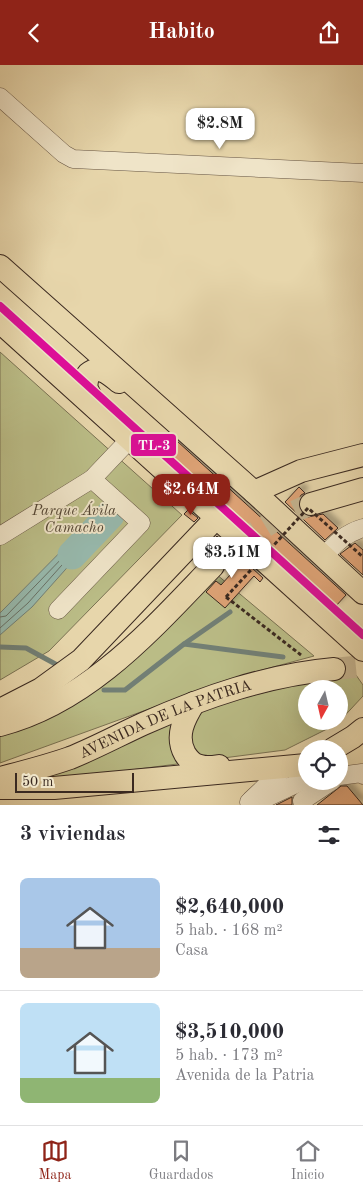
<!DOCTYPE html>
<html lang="es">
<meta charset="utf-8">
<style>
body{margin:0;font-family:"Old Standard TT",serif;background:#f2f2f3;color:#2b2b33;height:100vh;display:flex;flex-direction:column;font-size:19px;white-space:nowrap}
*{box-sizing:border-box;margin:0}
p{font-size:16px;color:#7c7c81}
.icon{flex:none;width:28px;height:28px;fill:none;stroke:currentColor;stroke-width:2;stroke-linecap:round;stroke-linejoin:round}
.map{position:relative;height:740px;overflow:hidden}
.drawer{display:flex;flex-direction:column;background:#fff;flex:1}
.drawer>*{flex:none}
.needle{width:32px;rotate:188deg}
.buttons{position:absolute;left:298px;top:615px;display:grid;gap:10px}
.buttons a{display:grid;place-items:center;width:50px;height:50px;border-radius:50%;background:#fff;box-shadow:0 5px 20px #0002;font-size:25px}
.scale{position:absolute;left:15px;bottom:12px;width:119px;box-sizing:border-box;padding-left:5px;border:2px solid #3a2920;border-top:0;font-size:14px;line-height:18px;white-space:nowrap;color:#3a2920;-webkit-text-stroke:4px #efe4c8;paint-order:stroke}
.price{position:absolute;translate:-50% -42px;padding:0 11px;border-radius:10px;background:#fff;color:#222;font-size:16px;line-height:32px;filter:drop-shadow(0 1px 2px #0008)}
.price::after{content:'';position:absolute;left:50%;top:30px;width:15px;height:11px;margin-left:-8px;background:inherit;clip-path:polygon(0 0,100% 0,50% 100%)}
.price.active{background:#8f2418;color:#fff}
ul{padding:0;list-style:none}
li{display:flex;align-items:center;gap:15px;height:125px;padding:0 20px}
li+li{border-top:1px solid #e1e1e2}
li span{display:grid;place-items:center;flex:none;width:140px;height:100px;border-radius:8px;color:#555}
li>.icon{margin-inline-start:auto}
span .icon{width:60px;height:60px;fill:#fffc;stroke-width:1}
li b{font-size:21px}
h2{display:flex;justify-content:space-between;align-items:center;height:60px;padding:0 20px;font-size:21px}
header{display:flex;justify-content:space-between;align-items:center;height:65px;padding:0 20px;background:#8f2418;color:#fff;font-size:22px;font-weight:700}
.tab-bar{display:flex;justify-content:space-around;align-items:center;height:70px;border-top:1px solid #e1e1e2;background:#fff;font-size:14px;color:#7c7c81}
.tab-bar a{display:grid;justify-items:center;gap:2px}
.tab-bar .active{color:#8f2418}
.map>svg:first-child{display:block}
</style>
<header><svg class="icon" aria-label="back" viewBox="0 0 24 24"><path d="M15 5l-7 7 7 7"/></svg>Habito<svg class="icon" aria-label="share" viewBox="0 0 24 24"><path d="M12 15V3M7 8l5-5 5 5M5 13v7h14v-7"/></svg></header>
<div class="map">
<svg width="363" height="740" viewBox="0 0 363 740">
<defs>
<filter id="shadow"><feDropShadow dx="4.5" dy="-4.5" stdDeviation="2.5" flood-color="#0004"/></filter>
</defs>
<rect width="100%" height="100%" fill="#e7d6ab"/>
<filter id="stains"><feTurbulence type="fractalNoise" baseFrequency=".004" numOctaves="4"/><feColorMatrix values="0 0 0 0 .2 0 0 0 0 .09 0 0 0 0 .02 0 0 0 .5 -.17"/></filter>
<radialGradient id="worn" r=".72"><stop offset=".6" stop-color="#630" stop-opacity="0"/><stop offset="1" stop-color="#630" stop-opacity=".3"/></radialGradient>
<g fill="#babc86" stroke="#7a7253" fill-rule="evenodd">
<path d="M 0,287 L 182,450 L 49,586 L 0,615 Z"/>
<path d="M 216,509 L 314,591 L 240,611 L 0,698 L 0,666 L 74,637 Z"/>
<path d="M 356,610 L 363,620 L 363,631 L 337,659 L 285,685 L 69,713 L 14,717 L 223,638 L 321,613 ZM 306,624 L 339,624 L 339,656 L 306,656 Z"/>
</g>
<path fill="#97b9ad" stroke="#727f75" d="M 89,458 L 99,461 L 98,468 L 32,542 L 0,570 L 0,548 Z"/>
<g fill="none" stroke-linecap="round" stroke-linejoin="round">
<path stroke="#687166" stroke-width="1" d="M 0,552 L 6,551 L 67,488 L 70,488 L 70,491 L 28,538 L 0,563"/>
<g stroke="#727f75" stroke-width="5">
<path d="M 184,579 L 283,592"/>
<path d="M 0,582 L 26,583 L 59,601"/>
<path d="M 104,625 L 125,625 L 184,579 L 230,547"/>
</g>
<path stroke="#97b9ad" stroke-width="29" d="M 72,490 L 110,450"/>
</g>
<g fill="#dda274" stroke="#3a2920" filter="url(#shadow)">
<path d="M 177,376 L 346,530 L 335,542 L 166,389 Z"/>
<path d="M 299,422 L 305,428 L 301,430 L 298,436 L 298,442 L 302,448 L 308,452 L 323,449 L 338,463 L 325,475 L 285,437 Z"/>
<path d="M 188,445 L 198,453 L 194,457 L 184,449 Z"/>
<path d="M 217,471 L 263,513 L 260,517 L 254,511 L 225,543 L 206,527 L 216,516 L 221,520 L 240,499 L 213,475 Z"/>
<path d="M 355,478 L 363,485 L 363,510 L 340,489 Z"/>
<path d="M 341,721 L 347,721 L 363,740 L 317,740 Z"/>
<path d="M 292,732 L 292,740 L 276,740 Z"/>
</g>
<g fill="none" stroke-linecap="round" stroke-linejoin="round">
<g stroke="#c4b38f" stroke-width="22" stroke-dasharray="22 11" stroke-linecap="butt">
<path d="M 213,501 L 246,473 L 276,455 L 311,439"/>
<path d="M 334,604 L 363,601"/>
</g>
<g stroke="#655443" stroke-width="19">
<g id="minor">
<path d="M 0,32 L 64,89 L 73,94 L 363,108"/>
<path d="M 92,414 L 130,374"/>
<path d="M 0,471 L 92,414 L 141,458 L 58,545"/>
<path d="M 324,492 C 335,478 346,468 363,463"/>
<path d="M 339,711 L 362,708 L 363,710"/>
<path d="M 251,735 L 285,703"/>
<path d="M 302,736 L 332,716"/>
<path d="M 249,737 L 264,734 L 300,717 L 306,716"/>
</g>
</g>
<g stroke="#3a2920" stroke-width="24">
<g id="major">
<path d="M 0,201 L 254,427 L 363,528"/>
<path d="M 0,257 L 363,585"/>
<path d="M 96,343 L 86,322 L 88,309 C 99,299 110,310 119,317"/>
<path d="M 254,427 L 301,406 L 363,390"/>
<path d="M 311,439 L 363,424"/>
<path d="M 194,638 C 184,654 175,671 185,689 C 189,695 193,700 200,701 C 206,703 213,702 219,701"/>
<path d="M 0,645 L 41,624 L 81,595 L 216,453"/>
<path d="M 0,660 C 89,637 152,564 213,501"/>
<path d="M 333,684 L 353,672 L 363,664"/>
<path id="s1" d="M 0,713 C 24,707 47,701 70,693 C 95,683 119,670 143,659 C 204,632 267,610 334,604"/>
<path d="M 0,723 L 54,723 L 306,700"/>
</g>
</g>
<path stroke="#3a2920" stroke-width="3" stroke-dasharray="4 2.5" stroke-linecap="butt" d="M 226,532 L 301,590"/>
<use href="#minor" stroke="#efe4c8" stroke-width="18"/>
<use href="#major" stroke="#e7d6ab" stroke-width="22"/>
<path stroke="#3a2920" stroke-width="3" stroke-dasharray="4 2.5" stroke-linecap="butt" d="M 226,532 L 308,443 L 363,492"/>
<g stroke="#efe4c8" stroke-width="11">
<path id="metro-1" d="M 0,241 L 363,570"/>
</g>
<use href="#metro-1" stroke="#dd0e98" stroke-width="8"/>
</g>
<g text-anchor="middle" stroke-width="4" stroke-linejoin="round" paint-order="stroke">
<g font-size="15" font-style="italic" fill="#544634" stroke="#efe4c8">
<text x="74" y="450">Parque Ávila<tspan x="74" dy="17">Camacho</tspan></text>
</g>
<g font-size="15" fill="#3a2920" stroke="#efe4c8">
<text dy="5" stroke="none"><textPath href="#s1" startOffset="176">AVENIDA DE LA PATRIA</textPath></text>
</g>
</g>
<rect stroke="#efe4c8" stroke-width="2" x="130" y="368" width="47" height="24" rx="5" fill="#dd0e98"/>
<g font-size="14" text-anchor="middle" font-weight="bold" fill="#fff">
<text x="154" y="385">TL-3</text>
</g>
<rect width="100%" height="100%" filter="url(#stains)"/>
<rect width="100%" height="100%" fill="url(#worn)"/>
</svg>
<div class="buttons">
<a><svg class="needle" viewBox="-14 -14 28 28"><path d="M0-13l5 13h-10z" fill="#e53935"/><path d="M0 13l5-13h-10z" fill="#7c7c81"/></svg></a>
<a><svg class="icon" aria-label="locate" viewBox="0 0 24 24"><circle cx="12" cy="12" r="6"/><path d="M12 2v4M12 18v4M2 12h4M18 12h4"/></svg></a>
</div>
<div class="scale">50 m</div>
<b class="price" style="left:220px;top:85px">$2.8M</b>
<b class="price active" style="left:191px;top:451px">$2.64M</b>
<b class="price" style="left:232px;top:514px">$3.51M</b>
</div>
<section class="drawer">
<h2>3 viviendas<svg class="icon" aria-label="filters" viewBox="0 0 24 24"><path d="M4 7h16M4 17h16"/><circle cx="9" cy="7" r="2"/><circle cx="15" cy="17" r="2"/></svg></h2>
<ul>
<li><span style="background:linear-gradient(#a9c7e8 70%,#b9a48a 0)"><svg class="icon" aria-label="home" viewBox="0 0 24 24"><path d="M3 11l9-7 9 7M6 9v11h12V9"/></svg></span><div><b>$2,640,000</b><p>5 hab. · 168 m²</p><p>Casa</p></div></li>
<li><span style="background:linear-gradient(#bfe0f5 75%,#8fb573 0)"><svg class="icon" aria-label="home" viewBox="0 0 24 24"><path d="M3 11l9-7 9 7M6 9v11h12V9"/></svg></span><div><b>$3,510,000</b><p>5 hab. · 173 m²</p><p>Avenida de la Patria</p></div></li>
</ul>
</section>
<nav class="tab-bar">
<a class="active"><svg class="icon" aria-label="map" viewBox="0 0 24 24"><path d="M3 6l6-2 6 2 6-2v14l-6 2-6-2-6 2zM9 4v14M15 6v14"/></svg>Mapa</a>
<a><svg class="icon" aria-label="saved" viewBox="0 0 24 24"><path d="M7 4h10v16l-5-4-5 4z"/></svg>Guardados</a>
<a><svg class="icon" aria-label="home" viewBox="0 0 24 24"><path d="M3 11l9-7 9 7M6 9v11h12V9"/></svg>Inicio</a>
</nav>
